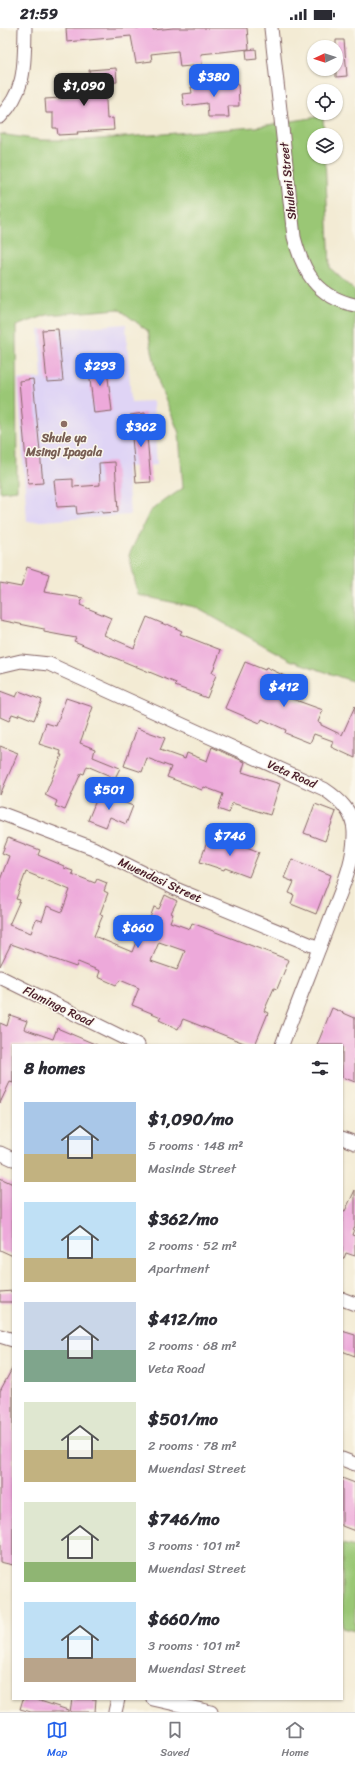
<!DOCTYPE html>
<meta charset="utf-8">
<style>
body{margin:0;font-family:Sriracha,sans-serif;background:#f2f2f3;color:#2b2b33;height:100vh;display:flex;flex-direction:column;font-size:15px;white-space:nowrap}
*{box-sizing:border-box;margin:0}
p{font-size:13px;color:#7c7c81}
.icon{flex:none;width:22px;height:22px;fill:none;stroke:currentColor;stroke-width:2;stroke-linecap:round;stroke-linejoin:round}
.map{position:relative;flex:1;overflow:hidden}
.sheet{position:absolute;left:12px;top:1016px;width:331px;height:656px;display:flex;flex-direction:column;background:#fff;border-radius:0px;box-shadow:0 1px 3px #0004}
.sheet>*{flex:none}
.needle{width:26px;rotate:266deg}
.tools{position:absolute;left:307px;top:12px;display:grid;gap:8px}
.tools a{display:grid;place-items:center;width:36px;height:36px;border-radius:50%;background:#fff;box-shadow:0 1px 3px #0004;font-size:20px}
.price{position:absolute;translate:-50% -34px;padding:0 9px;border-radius:8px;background:#2563eb;color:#fff;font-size:13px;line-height:26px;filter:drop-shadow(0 1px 2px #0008)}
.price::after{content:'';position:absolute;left:50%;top:24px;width:12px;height:9px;margin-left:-6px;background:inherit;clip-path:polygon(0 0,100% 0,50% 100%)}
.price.selected{background:#222;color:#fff}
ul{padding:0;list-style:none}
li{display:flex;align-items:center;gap:12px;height:100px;padding:0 12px}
li span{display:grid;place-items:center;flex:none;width:112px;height:80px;border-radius:0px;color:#555}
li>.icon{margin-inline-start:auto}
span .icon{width:48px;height:48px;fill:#fffc;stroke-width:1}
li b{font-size:17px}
h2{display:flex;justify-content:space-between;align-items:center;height:48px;padding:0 12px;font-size:17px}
.status{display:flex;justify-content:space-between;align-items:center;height:28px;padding:0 20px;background:#fff;direction:ltr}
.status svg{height:11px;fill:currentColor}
.tabs{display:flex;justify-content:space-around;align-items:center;height:56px;border-top:1px solid #e1e1e2;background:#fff;font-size:11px;color:#7c7c81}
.tabs a{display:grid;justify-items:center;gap:2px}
.tabs .selected{color:#2563eb}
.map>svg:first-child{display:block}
</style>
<div class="status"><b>21:59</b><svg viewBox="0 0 49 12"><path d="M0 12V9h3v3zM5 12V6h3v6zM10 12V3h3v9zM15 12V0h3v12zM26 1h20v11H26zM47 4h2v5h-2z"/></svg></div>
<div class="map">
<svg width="355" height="1684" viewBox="0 0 355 1684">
<rect width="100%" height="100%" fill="#fbf7ec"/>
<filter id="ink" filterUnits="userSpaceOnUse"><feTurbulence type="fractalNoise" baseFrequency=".025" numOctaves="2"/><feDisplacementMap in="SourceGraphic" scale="8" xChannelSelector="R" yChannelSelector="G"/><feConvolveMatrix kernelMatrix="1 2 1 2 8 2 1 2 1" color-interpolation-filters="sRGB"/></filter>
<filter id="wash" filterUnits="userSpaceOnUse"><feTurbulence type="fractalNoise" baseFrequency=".012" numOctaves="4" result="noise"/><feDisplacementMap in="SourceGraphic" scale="16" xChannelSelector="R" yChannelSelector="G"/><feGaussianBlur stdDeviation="0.9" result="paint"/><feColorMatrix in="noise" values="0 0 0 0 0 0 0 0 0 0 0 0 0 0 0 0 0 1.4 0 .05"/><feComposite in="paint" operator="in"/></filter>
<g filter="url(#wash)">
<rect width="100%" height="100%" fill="#f3ebd4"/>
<path fill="#dfd4f5" d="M 126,296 L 131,374 L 153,373 L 157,437 L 127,439 L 130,487 L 27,494 L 18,351 L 42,350 L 39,302 Z"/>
<g fill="#9ac775" stroke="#727350">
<path d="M 323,88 L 324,107 L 314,107 L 314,129 L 325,129 L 330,240 L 355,263 L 355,654 L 290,632 L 195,579 L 138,567 L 129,527 L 150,483 L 183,460 L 179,405 L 159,356 L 148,303 L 119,281 L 47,287 L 16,298 L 17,462 L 0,464 L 0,106 L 40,112 L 85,112 L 255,99 Z"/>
<path d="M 342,1516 L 355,1519 L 355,1603 L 342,1600 Z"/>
</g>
<g id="blocks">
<g fill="#eda9da" fill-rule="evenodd">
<path d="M 66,0 L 153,0 L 153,2 L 173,0 L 247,0 L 249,21 L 201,26 L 202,37 L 180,39 L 178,23 L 151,26 L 152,33 L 136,35 L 131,8 L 67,14 Z"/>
<path d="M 336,12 L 344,12 L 347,48 L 336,49 Z"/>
<path d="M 256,21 L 257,31 L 247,32 L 246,22 Z"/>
<path d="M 116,40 L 117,54 L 105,55 L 107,91 L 113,90 L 114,102 L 77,104 L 78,106 L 58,107 L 57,100 L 53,100 L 53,85 L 46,85 L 45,71 L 92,68 L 89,42 Z"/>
<path d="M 238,55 L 239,78 L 228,78 L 229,89 L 208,89 L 207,75 L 184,78 L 182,66 L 192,65 L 191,59 Z"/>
<path d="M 58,301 L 63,353 L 47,354 L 42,302 Z"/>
<path d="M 106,333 L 112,383 L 94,385 L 88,335 Z"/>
<path d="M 33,351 L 43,455 L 28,456 L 19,353 Z"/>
<path d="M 145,385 L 151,454 L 136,455 L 130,387 Z"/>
<path d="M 115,434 L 118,484 L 102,485 L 102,483 L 77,486 L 76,478 L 57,479 L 54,452 L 73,451 L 73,459 L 100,457 L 99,435 Z"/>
<path d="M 27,539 L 49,546 L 44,564 L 83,570 L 80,577 L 111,590 L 104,607 L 134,620 L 147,589 L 166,597 L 167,596 L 182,603 L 180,606 L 221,622 L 212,645 L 216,647 L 207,670 L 175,658 L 176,655 L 74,613 L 76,610 L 44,604 L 44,601 L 0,592 L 0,555 L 21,559 Z"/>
<path d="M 245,634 L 265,642 L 266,639 L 291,651 L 285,663 L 289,664 L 287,669 L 323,682 L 318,694 L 321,695 L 321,697 L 342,707 L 355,678 L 355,730 L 331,719 L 333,713 L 314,706 L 310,715 L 285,705 L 286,702 L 262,691 L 260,695 L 225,680 Z"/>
<path d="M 0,663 L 16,669 L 19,663 L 42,672 L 34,692 L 19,686 L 18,688 L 12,686 L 9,693 L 0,689 Z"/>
<path d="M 66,670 L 93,679 L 80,715 L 95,721 L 93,729 L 120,740 L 115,750 L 87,738 L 84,746 L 81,745 L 65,782 L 55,778 L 57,773 L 45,767 L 62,727 L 60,727 L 61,723 L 39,716 L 46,695 L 56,698 Z"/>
<path d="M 137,700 L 165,710 L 160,722 L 185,731 L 187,725 L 207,733 L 212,719 L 245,734 L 242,744 L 280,756 L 270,787 L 232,775 L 229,785 L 218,781 L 223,766 L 204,759 L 202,762 L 167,749 L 171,739 L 147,730 L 142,744 L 124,738 Z"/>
<path d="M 0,718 L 18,725 L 0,767 Z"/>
<path d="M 99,765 L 133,778 L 126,796 L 110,789 L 106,799 L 88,792 Z"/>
<path d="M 315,776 L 336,784 L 325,813 L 304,805 Z"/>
<path d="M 8,810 L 40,822 L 38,827 L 64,838 L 64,840 L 73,843 L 72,846 L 95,855 L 97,851 L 107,855 L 104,863 L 108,865 L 100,886 L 103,887 L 94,908 L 132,924 L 138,909 L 142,911 L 154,879 L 159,881 L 165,867 L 177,873 L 171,885 L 173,886 L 170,894 L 190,901 L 192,895 L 289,932 L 277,961 L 274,960 L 264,983 L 268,985 L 255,1017 L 249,1017 L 183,991 L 178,1001 L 159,992 L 161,989 L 132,977 L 139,960 L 120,952 L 116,957 L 98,949 L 100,943 L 78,934 L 76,939 L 11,916 L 0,938 L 0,852 L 9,828 L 2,825 ZM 26,844 L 70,862 L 62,884 L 47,878 L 42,893 L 36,891 L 31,905 L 9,897 L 20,872 L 16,871 ZM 159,914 L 185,923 L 177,942 L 151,933 Z"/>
<path d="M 208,811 L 235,820 L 237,815 L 259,824 L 249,849 L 225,840 L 224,842 L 200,834 Z"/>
<path d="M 292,831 L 331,847 L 316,886 L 291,876 L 294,867 L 289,865 L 294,854 L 284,850 Z"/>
<path d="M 332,980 L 355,990 L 355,1054 L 342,1049 L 342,1017 L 317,1017 Z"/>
<path d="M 10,987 L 27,993 L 24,1001 L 53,1011 L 57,1000 L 97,1017 L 13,1017 L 13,1055 L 10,1054 L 0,1075 L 0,995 L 7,998 Z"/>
<path d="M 0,1150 L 13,1156 L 13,1228 L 0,1222 Z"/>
<path d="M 355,1162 L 355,1198 L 352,1207 L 355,1208 L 355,1228 L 346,1225 L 344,1230 L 342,1230 L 342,1182 L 345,1183 Z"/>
<path d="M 13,1263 L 13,1274 L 0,1274 L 0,1264 Z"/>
<path d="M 342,1303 L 355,1307 L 355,1328 L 342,1323 Z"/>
<path d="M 13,1339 L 13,1537 L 0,1534 L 0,1363 Z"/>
<path d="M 342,1450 L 355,1455 L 355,1503 L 342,1498 Z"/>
<path d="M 23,1671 L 34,1671 L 68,1682 L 68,1684 L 31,1684 L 20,1681 Z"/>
<path d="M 72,1671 L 96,1671 L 95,1684 L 70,1684 Z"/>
</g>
</g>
</g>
<g filter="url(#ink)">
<use href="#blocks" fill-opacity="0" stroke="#856666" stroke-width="1"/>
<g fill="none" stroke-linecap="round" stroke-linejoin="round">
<g stroke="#856666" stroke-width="15">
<g id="street">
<path d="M 271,0 L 294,209 C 303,244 317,269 355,277"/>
<path d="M 0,89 C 27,61 24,36 25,0"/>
<path d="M 0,638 L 21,633 L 49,636 L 324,761 C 339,771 354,784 354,804 C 355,833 341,862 331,889 C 315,932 298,974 282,1017"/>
<path d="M 0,785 L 93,820 L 178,862 L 319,920"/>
<path d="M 0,949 L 138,1017"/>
<path d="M 342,1110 L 355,1115"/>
<path d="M 0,1125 L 13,1131"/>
<path d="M 342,1271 L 355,1276"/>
<path d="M 0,1308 L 13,1312"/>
<path d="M 342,1431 L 355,1436"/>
<path d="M 153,1671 L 211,1684"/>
<path d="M 115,1684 L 118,1671"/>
</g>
</g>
<use href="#street" stroke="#fff" stroke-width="13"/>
</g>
</g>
<circle fill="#8d6e63" stroke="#fbf7ec" stroke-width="1.5" cx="64" cy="396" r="4"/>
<g text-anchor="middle" stroke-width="3" stroke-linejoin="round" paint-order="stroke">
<g font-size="12" fill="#4a1f2b" stroke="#fbf7ec">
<text transform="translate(288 153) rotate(-96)" y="4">Shuleni Street</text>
<text transform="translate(292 746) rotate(24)" y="4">Veta Road</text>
<text transform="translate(160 852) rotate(25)" y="4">Mwendasi Street</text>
<text transform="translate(58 978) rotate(26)" y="4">Flamingo Road</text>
</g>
<g font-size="12" font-weight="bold" fill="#785e54" stroke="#fbf7ec">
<text x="64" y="414">Shule ya<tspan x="64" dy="14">Msingi Ipagala</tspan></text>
</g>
</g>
</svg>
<div class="tools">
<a><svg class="needle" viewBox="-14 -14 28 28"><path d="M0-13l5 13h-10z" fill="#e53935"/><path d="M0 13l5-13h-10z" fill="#7c7c81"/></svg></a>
<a><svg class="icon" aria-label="locate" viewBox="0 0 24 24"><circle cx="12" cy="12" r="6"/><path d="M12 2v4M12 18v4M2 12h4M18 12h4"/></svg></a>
<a><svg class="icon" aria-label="layers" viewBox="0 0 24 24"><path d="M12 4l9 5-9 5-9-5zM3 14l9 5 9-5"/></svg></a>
</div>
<b class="price" style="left:214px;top:70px">$380</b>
<b class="price selected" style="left:84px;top:79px">$1,090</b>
<b class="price" style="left:100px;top:359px">$293</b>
<b class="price" style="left:141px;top:420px">$362</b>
<b class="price" style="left:284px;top:680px">$412</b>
<b class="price" style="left:109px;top:783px">$501</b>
<b class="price" style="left:230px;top:829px">$746</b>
<b class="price" style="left:138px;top:921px">$660</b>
<section class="sheet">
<h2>8 homes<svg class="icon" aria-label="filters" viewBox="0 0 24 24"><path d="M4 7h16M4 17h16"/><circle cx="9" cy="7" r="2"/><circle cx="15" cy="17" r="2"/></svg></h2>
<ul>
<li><span style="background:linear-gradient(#a9c7e8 65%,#c2b280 0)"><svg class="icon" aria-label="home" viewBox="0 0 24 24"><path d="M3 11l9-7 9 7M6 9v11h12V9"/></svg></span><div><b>$1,090/mo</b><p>5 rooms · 148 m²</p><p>Masinde Street</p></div></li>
<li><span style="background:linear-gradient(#bfe0f5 70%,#c2b280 0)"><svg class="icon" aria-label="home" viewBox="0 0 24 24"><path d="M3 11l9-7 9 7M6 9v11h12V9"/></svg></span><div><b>$362/mo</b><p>2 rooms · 52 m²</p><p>Apartment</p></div></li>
<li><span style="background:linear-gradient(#c9d6e8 60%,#7fa58c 0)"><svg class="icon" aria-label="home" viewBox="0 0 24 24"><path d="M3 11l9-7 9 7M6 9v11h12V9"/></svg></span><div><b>$412/mo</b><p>2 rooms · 68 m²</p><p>Veta Road</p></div></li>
<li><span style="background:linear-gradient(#dfe7d0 60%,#c2b280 0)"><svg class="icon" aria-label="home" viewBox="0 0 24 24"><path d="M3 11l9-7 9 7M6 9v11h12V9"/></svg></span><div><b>$501/mo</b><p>2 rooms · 78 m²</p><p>Mwendasi Street</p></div></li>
<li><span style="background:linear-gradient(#dfe7d0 75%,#8fb573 0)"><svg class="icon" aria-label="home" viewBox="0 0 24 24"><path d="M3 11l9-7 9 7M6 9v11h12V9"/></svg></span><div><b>$746/mo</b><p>3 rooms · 101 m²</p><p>Mwendasi Street</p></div></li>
<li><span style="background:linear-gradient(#bfe0f5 70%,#b9a48a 0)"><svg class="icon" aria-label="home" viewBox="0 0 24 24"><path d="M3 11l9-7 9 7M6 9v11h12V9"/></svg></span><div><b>$660/mo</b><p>3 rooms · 101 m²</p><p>Mwendasi Street</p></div></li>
</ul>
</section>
</div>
<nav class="tabs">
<a class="selected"><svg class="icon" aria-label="map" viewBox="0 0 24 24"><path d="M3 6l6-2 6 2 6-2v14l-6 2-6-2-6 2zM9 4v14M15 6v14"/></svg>Map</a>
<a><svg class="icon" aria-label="saved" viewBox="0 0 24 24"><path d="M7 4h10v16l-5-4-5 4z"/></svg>Saved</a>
<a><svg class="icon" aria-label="home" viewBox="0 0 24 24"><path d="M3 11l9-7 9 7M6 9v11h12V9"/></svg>Home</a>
</nav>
